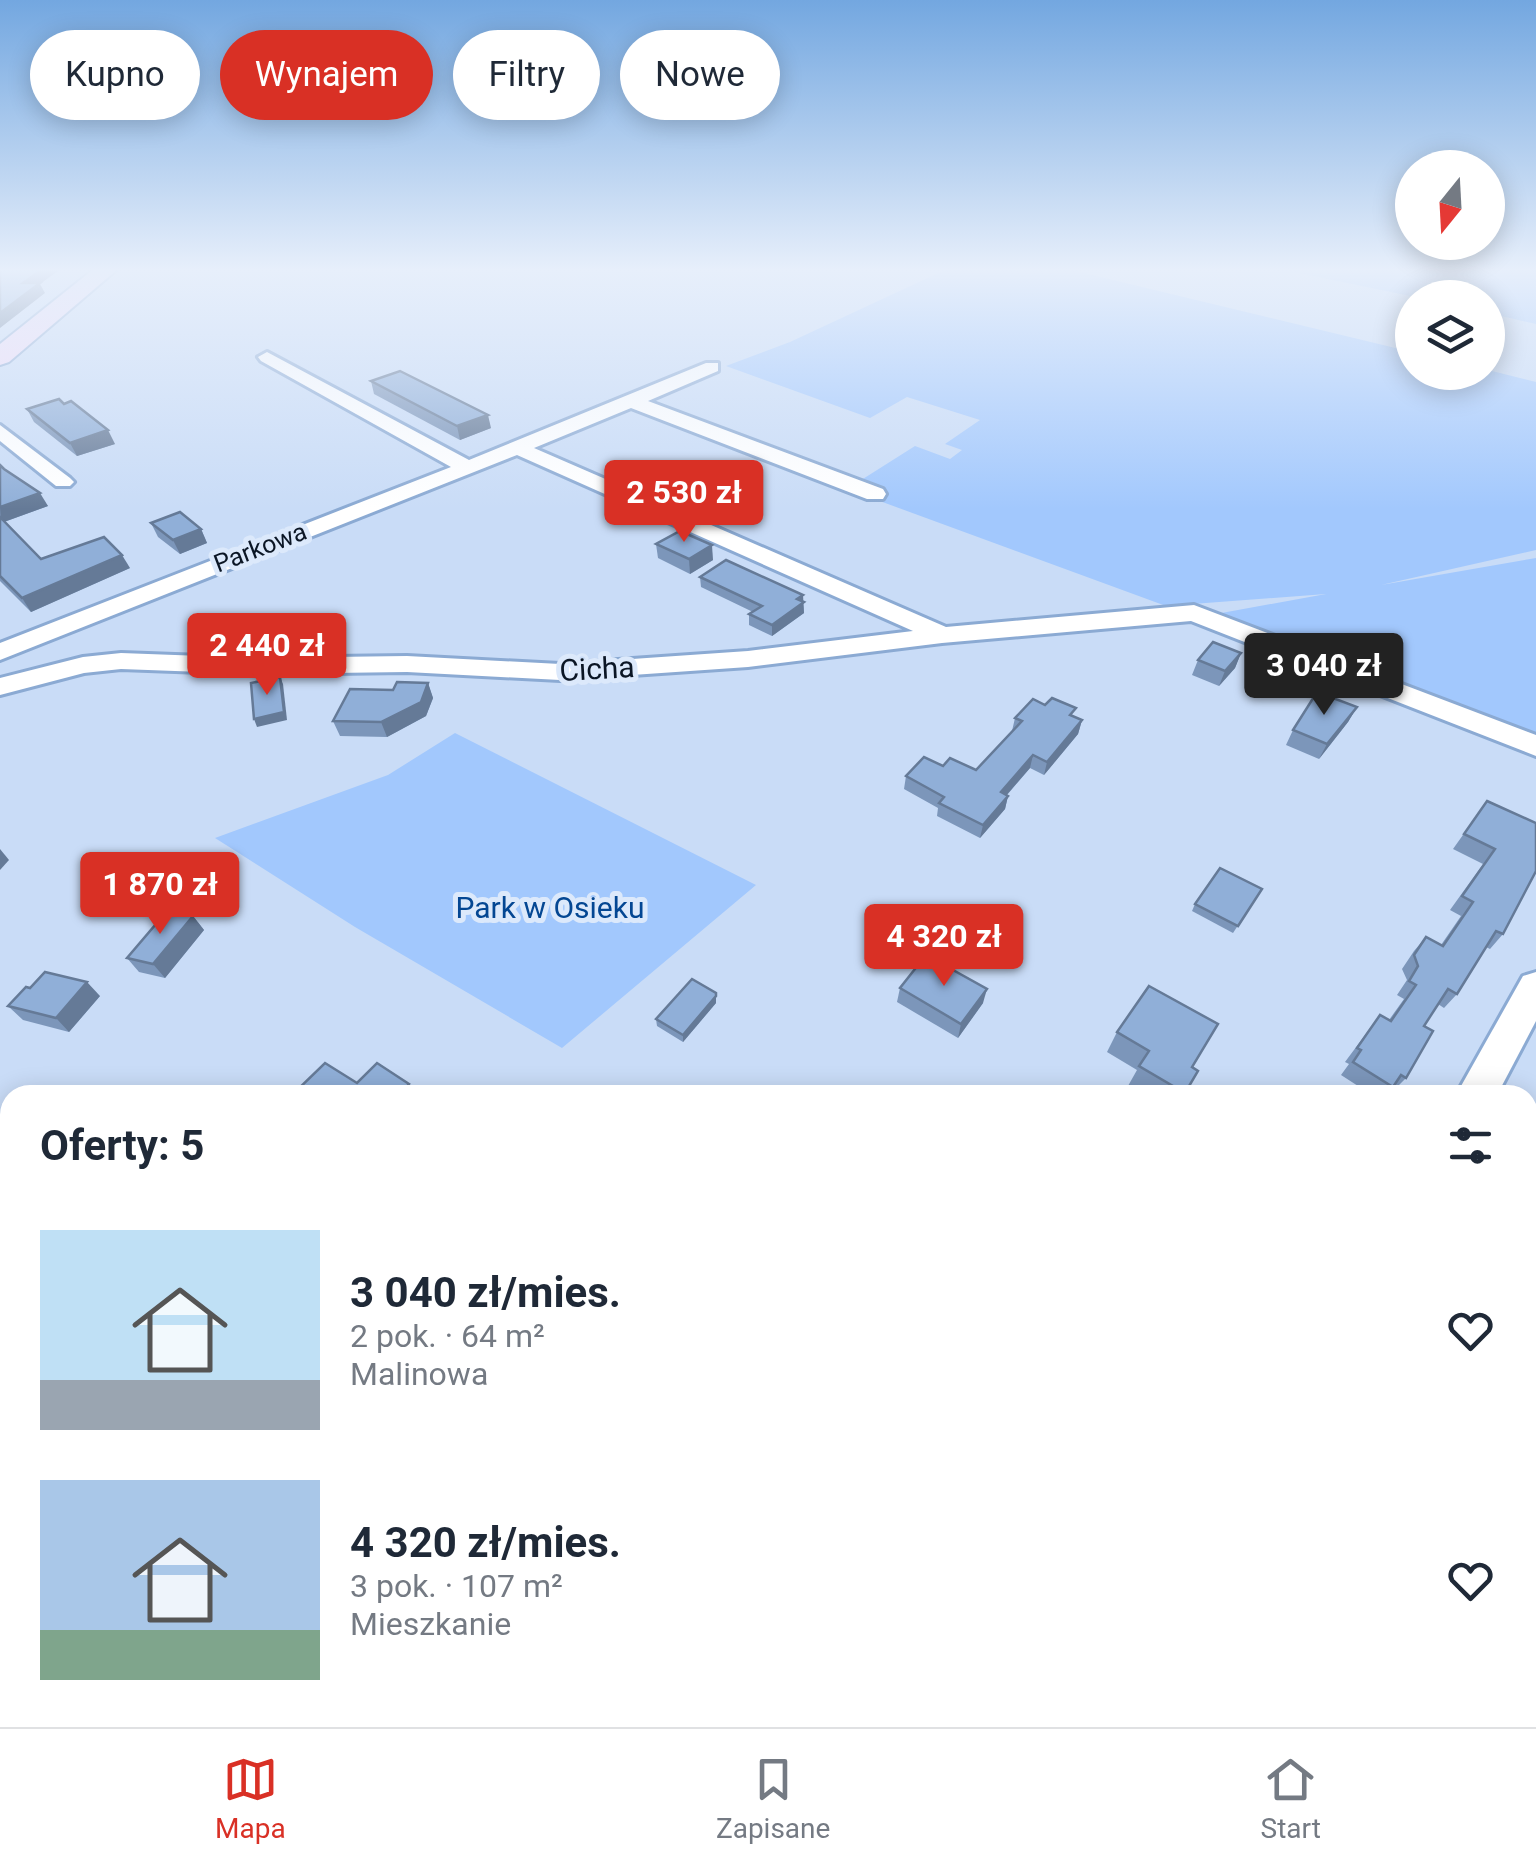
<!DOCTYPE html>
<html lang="pl">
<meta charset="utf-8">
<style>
body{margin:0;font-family:Roboto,sans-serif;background:#f2f2f3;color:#1f2937;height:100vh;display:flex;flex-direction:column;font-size:38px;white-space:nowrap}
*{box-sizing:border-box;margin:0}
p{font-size:32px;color:#747a83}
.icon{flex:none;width:55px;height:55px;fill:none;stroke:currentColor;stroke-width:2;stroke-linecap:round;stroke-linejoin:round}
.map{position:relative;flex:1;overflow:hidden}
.side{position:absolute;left:0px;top:1085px;width:1538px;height:642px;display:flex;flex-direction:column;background:#fff;border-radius:30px 30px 0 0;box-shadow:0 5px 25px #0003}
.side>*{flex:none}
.banner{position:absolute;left:30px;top:30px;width:1000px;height:90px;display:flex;gap:20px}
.needle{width:65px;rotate:198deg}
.fabs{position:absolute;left:1395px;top:150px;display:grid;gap:20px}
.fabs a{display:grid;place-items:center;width:110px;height:110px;border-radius:50%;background:#fff;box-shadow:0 5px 25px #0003;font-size:50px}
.price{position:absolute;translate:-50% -85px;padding:0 22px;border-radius:10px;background:#d93025;color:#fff;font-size:32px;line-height:65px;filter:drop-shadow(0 2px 5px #0008)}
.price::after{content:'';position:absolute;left:50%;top:60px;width:30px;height:22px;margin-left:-15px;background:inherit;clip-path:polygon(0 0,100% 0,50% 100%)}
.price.selected{background:#222;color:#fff}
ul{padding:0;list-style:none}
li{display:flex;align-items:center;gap:30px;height:250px;padding:0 40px}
li span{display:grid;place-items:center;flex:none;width:280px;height:200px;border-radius:0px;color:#555}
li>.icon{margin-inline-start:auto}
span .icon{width:120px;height:120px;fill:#fffc;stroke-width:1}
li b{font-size:42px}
h2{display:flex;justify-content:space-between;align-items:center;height:120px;padding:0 40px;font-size:42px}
.pill{padding:0 35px;border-radius:45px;background:#fff;box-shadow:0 5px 25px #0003;font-size:35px;line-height:90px}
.pill.selected{background:#d93025;color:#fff}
.tab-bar{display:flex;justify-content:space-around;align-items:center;height:140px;border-top:2px solid #e0e1e3;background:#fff;font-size:28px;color:#747a83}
.tab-bar a{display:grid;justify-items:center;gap:5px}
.tab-bar .selected{color:#d93025}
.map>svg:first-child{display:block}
</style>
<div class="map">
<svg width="1536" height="1727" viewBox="0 0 1536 1727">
<rect width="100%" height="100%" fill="#c9dcf7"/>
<g fill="#a2c8fd">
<path d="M 949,268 L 1063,268 L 1412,352 L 1412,372 L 1488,370 L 1536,382 L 1536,550 L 1381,585 L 1536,558 L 1536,735 L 1216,614 L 1326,594 L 1166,606 L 847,489 L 915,446 L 950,459 L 962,450 L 945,444 L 980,420 L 907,397 L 870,418 L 726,366 L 790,342 Z"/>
<path d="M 1275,268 L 1536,268 L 1536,324 L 1488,313 L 1488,298 L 1415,297 Z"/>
<path d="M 455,733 L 756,885 L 562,1048 L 355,927 L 215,838 L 388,775 Z"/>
</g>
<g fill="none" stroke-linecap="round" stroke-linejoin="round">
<g stroke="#8baad3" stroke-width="6">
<g id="street">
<path d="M 267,352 L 469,460 L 706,363 L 718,363 L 718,371 L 648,401 L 883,489 L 886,494 L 883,499 L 867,499 L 631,408 L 534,448 L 946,627 L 1194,605 L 1536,735 L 1536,756 L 1191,621 L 942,643 L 748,667 L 560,680 L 407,672 L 256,674 L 121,669 L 84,673 L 0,695 L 0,678 L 83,657 L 121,653 L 256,658 L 407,656 L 560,664 L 748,651 L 913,631 L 517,455 L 0,660 L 0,643 L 451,467 L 261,361 L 258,357 Z"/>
<path d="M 0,425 L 70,478 L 74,482 L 70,486 L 56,486 L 0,441 Z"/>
<path d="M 1536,972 L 1536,1021 L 1497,1095 L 1456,1095 L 1523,976 Z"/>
<path d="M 1207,1718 L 1265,1718 L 1267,1727 L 1209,1727 Z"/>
</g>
</g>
<g stroke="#8baad3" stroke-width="4">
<path id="secondary" d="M 95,268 L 119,268 L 9,362 L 0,365 L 0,344 Z"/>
</g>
<use href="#street" fill="#fff" fill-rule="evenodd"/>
<use href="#secondary" fill="#f2def9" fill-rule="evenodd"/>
</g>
<g fill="#7c96ba">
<path d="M 371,381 L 491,428 L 460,440 L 374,394 Z"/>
<path d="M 27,409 L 115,444 L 77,456 L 34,422 Z"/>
<path d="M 0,465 L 48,506 L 4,522 L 41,559 L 130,568 L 31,612 L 0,581 Z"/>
<path d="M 151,523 L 201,529 L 207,543 L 180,554 L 158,537 Z"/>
<path d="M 656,544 L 713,560 L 690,574 L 658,558 Z"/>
<path d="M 700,577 L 803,602 L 804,613 L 772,636 L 749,625 L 749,614 L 753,612 L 701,587 Z"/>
<path d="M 1241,653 L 1235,668 L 1219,686 L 1192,675 L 1198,660 Z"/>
<path d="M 428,683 L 433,698 L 426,716 L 387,737 L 340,736 L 333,721 L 393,690 Z"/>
<path d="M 1357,707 L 1348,722 L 1319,759 L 1286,745 L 1293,730 Z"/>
<path d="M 1073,717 L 1082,720 L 1078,734 L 1044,775 L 1030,768 L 1007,795 L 1008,796 L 1005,809 L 980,838 L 937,816 L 938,808 L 904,789 L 906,776 L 943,766 L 976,770 L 1012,731 L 1015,718 Z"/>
<path d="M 1487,801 L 1536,823 L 1503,934 L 1490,949 L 1486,947 L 1457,994 L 1444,1008 L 1438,1004 L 1424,1026 L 1406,1078 L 1393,1091 L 1390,1090 L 1385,1095 L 1372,1095 L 1341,1075 L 1349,1064 L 1345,1062 L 1380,1015 L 1389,1020 L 1404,999 L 1397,995 L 1407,980 L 1402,969 L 1414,951 L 1426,937 L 1441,945 L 1461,916 L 1450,910 L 1483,864 L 1453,849 Z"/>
<path d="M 1262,889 L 1233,933 L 1192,911 L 1195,904 Z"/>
<path d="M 193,916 L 204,930 L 165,978 L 139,972 L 127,958 Z"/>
<path d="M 900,988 L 983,1003 L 958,1038 L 897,1002 Z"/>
<path d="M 100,996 L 69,1032 L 23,1020 L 8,1006 Z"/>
<path d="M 716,996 L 716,1003 L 683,1042 L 657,1026 L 656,1019 Z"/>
<path d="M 1117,1032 L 1198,1071 L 1184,1095 L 1143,1095 L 1128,1086 L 1137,1070 L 1107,1052 Z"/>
<path d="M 1528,1190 L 1536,1195 L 1536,1282 L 1528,1276 Z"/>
<rect x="1042" y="1718" width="91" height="9"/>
<path d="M 1349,1718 L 1438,1718 L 1440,1727 L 1351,1727 Z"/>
</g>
<g fill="#657a97">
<path d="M 44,268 L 62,268 L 40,284 L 45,293 L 0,328 L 0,313 L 23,283 Z"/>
<path d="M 488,415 L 491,428 L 460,440 L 457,426 Z"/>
<path d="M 108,430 L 115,444 L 77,456 L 70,443 Z"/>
<path d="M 40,493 L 48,506 L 1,523 L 0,507 Z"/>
<path d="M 201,529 L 207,543 L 180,554 L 173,540 Z"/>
<path d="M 712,545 L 713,560 L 690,574 L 689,559 Z"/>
<path d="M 122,555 L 130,568 L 31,612 L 22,598 Z"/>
<path d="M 803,595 L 804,613 L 772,636 L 772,625 Z"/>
<path d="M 1241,653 L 1235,668 L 1219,686 L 1225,671 Z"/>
<path d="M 280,677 L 283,684 L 287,720 L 257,727 L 254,719 Z"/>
<path d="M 428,683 L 433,698 L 426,716 L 387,737 L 381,722 Z"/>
<path d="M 1357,707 L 1348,722 L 1319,759 L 1327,744 Z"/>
<path d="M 1082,720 L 1078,734 L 1044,775 L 1047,762 Z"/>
<path d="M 1033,755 L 1030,768 L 997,806 L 1001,792 Z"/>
<path d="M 1008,796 L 1005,809 L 980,838 L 983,825 Z"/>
<path d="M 0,849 L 9,860 L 0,870 Z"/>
<path d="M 193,916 L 204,930 L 165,978 L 153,964 Z"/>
<path d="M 87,982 L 100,996 L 69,1032 L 56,1018 Z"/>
<path d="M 987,989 L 983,1003 L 958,1038 L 961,1024 Z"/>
<path d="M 716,996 L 716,1003 L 683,1042 L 683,1035 Z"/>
<path d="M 409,1084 L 415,1095 L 399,1095 Z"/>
<path d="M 10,1568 L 10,1584 L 2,1582 Z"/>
</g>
<g fill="#90afd8" stroke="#657a97" stroke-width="2.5">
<path d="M 0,268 L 44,268 L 23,283 L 40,283 L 0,313 Z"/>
<path d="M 400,371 L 488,415 L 457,426 L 371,381 Z"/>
<path d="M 59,399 L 64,404 L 71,401 L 108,430 L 70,443 L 27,409 Z"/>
<path d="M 0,465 L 4,469 L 40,493 L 0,507 Z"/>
<path d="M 180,512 L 201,529 L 173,540 L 151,523 Z"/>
<path d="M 0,517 L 41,559 L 104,537 L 122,555 L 22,598 L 0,576 Z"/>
<path d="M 680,531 L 712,545 L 689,559 L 656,544 Z"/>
<path d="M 726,560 L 803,595 L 797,599 L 804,602 L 772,625 L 749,614 L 762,606 L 700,577 Z"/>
<path d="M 1213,642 L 1241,653 L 1225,671 L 1198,660 Z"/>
<path d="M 280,677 L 284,712 L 254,719 L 251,683 Z"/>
<path d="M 397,682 L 428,683 L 421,702 L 381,722 L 333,721 L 350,689 L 393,690 Z"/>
<path d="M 1317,692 L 1357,707 L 1327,744 L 1293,730 Z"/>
<path d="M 1052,698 L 1076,708 L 1070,715 L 1082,720 L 1047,762 L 1033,755 L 1001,792 L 1008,796 L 983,825 L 939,803 L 944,797 L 906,776 L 924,757 L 943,766 L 950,758 L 976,770 L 1022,721 L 1015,718 L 1033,699 L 1045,705 Z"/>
<path d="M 1487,801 L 1536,823 L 1536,871 L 1503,934 L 1496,931 L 1457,994 L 1448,989 L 1424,1026 L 1433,1031 L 1406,1078 L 1401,1075 L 1393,1087 L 1353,1062 L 1361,1050 L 1357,1048 L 1380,1015 L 1391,1021 L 1416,985 L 1409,981 L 1418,966 L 1414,955 L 1426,937 L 1443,946 L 1473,902 L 1462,896 L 1495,849 L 1464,834 Z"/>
<path d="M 1220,868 L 1262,889 L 1238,926 L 1195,904 Z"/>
<path d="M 168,910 L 193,916 L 153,964 L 127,958 Z"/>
<path d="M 926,955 L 987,989 L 961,1024 L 900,988 Z"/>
<path d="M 45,972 L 87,982 L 56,1018 L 8,1006 L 26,987 L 30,988 Z"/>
<path d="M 692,979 L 716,993 L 716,996 L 683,1035 L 656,1019 Z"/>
<path d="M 1149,986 L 1218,1024 L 1192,1067 L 1198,1071 L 1185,1093 L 1139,1066 L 1149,1051 L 1117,1032 Z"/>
<path d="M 325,1063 L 357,1083 L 377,1063 L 409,1084 L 399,1095 L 292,1095 Z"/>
<path d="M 1528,1190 L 1536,1195 L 1536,1259 L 1528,1254 Z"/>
<path d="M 10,1463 L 10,1568 L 2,1582 L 0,1581 L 0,1478 Z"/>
<path d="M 1053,1718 L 1133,1718 L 1133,1727 L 1054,1727 Z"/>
<path d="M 1367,1718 L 1438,1718 L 1440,1727 L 1369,1727 Z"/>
</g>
<linearGradient id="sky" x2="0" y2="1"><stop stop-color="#73a7e0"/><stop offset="0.53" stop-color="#e7effb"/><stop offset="1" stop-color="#e7effb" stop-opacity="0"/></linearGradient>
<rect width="1536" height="509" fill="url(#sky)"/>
<g text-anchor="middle" stroke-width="10" stroke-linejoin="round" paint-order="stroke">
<g font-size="25" fill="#0b1625" stroke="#dce9fb">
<text transform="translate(260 547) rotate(-21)" y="9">Parkowa</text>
</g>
<g font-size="30" fill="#0b1625" stroke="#dce9fb">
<text transform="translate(597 669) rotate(-3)" y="10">Cicha</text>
</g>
<g font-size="30" fill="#044793" stroke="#dce9fb">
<text x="550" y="918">Park w Osieku</text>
</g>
</g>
</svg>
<div class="fabs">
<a><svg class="needle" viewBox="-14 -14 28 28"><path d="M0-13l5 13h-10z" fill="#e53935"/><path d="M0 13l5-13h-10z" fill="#747a83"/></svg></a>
<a><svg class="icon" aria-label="layers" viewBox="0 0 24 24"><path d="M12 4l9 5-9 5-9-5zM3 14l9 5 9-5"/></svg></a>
</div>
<b class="price" style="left:684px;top:545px">2 530 zł</b>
<b class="price" style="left:267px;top:698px">2 440 zł</b>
<b class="price selected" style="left:1324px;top:718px">3 040 zł</b>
<b class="price" style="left:160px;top:937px">1 870 zł</b>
<b class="price" style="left:944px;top:989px">4 320 zł</b>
<div class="banner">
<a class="pill">Kupno</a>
<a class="pill selected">Wynajem</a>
<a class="pill">Filtry</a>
<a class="pill">Nowe</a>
</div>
<section class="side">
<h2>Oferty: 5<svg class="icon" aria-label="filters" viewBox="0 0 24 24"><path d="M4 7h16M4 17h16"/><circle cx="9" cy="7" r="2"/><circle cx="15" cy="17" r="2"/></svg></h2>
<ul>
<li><span style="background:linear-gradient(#bfe0f5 75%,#9aa5b1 0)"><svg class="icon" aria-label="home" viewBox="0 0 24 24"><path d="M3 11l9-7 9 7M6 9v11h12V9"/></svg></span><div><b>3 040 zł/mies.</b><p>2 pok. · 64 m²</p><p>Malinowa</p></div><svg class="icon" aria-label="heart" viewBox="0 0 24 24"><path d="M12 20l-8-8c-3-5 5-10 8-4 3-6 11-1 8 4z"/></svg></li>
<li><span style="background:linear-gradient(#a9c7e8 75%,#7fa58c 0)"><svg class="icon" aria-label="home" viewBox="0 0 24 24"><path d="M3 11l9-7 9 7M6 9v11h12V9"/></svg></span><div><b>4 320 zł/mies.</b><p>3 pok. · 107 m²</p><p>Mieszkanie</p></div><svg class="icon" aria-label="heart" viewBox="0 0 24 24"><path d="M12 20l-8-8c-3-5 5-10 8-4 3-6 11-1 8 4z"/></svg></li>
</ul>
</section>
</div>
<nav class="tab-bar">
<a class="selected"><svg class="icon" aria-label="map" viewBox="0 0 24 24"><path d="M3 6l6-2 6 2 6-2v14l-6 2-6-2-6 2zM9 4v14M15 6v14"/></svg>Mapa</a>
<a><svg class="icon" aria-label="saved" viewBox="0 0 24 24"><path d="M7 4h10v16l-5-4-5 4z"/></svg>Zapisane</a>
<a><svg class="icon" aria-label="home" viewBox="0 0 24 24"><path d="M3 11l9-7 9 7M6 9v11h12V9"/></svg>Start</a>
</nav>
